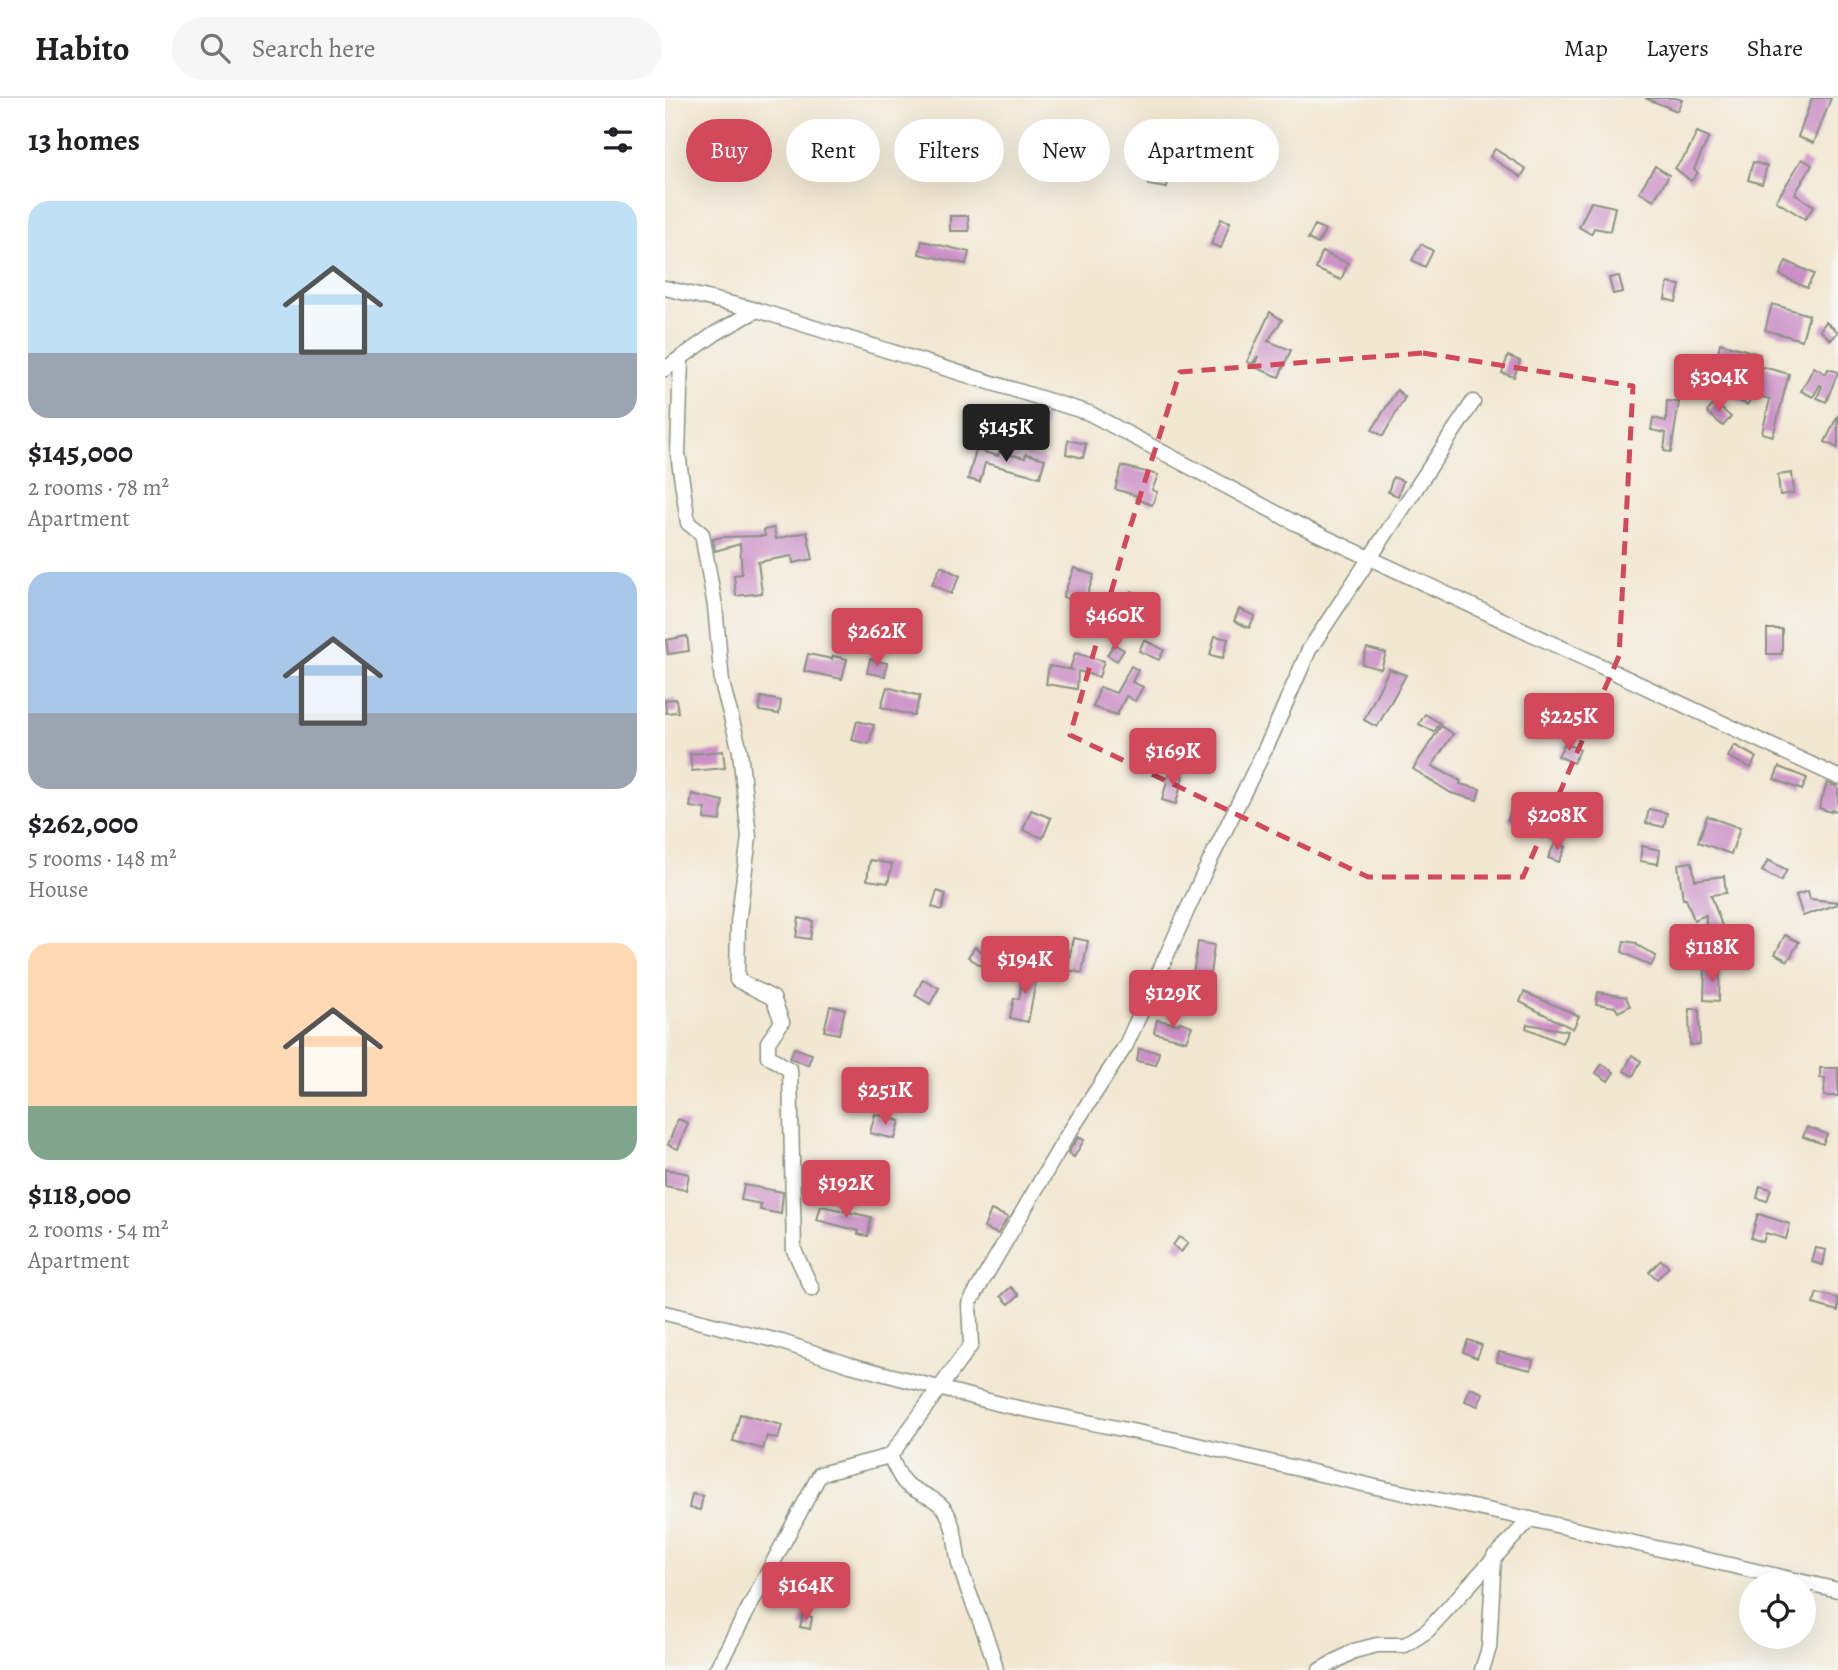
<!DOCTYPE html>
<meta charset="utf-8">
<style>
body{margin:0;font-family:Alegreya,serif;background:#f6f6f6;color:#202124;height:100vh;display:flex;flex-direction:column;font-size:26px;white-space:nowrap}
*{box-sizing:border-box;margin:0}
p{font-size:23px;color:#757577}
.icon{flex:none;width:38px;height:38px;fill:none;stroke:currentColor;stroke-width:2;stroke-linecap:round;stroke-linejoin:round}
.map{position:relative;flex:1;overflow:hidden}
.sheet{display:flex;flex-direction:column;background:#fff;width:665px}
.sheet>*{flex:none}
.banner{position:absolute;left:21px;top:21px;width:665px;height:63px;display:flex;gap:14px}
.fabs{position:absolute;left:1074px;top:1474px;display:grid;gap:14px}
.fabs a{display:grid;place-items:center;width:77px;height:77px;border-radius:50%;background:#fff;box-shadow:0 7px 28px #0002;font-size:35px}
.price{position:absolute;translate:-50% -60px;padding:0 16px;border-radius:7px;background:#d1495b;color:#fff;font-size:23px;line-height:46px;filter:drop-shadow(0 2px 4px #0008)}
.price::after{content:'';position:absolute;left:50%;top:42px;width:21px;height:16px;margin-left:-10px;background:inherit;clip-path:polygon(0 0,100% 0,50% 100%)}
.price.on{background:#222;color:#fff}
ul{padding:0;list-style:none}
li{display:grid;align-content:center;gap:14px;height:371px;padding:0 28px}
li span{display:grid;place-items:center;height:217px;border-radius:21px;color:#555}
li>.icon{margin-inline-start:auto}
span .icon{width:126px;height:126px;fill:#fffc;stroke-width:1}
li b{font-size:30px}
h2{display:flex;justify-content:space-between;align-items:center;height:84px;padding:0 28px;font-size:30px}
.pill{padding:0 24px;border-radius:32px;background:#fff;box-shadow:0 7px 28px #0002;font-size:24px;line-height:63px}
.pill.on{background:#d1495b;color:#fff}
header{display:flex;align-items:center;gap:42px;box-sizing:border-box;height:98px;padding:0 35px;background:#fff;border-bottom:2px solid #e0e0e0}
header strong{font-size:33px}
nav{display:flex;gap:38px;margin-inline-start:auto;font-size:24px}
.search{width:490px;height:63px;background:#f6f6f6;display:flex;align-items:center;gap:18px;box-sizing:border-box;padding:0 24px;border-radius:38px;color:#757577;font-size:26px}
main{display:flex;flex:1;min-height:0}
.map>svg:first-child{display:block}
</style>
<header>
<strong>Habito</strong>
<div class="search"><svg class="icon" aria-label="search" viewBox="0 0 24 24"><circle cx="10" cy="10" r="6"/><path d="M15 15l6 6"/></svg>Search here</div>
<nav><a>Map</a><a>Layers</a><a>Share</a></nav>
</header>
<main>
<section class="sheet">
<h2>13 homes<svg class="icon" aria-label="filters" viewBox="0 0 24 24"><path d="M4 7h16M4 17h16"/><circle cx="9" cy="7" r="2"/><circle cx="15" cy="17" r="2"/></svg></h2>
<ul>
<li><span style="background:linear-gradient(#bfe0f5 70%,#9aa5b1 0)"><svg class="icon" aria-label="home" viewBox="0 0 24 24"><path d="M3 11l9-7 9 7M6 9v11h12V9"/></svg></span><div><b>$145,000</b><p>2 rooms · 78 m²</p><p>Apartment</p></div></li>
<li><span style="background:linear-gradient(#a9c7e8 65%,#9aa5b1 0)"><svg class="icon" aria-label="home" viewBox="0 0 24 24"><path d="M3 11l9-7 9 7M6 9v11h12V9"/></svg></span><div><b>$262,000</b><p>5 rooms · 148 m²</p><p>House</p></div></li>
<li><span style="background:linear-gradient(#ffd9b3 75%,#7fa58c 0)"><svg class="icon" aria-label="home" viewBox="0 0 24 24"><path d="M3 11l9-7 9 7M6 9v11h12V9"/></svg></span><div><b>$118,000</b><p>2 rooms · 54 m²</p><p>Apartment</p></div></li>
</ul>
</section>
<div class="map">
<svg width="1173" height="1572" viewBox="0 0 1173 1572">
<rect width="100%" height="100%" fill="#f6f6f2"/>
<filter id="ink" filterUnits="userSpaceOnUse"><feTurbulence type="fractalNoise" baseFrequency=".0143" numOctaves="2"/><feDisplacementMap in="SourceGraphic" scale="14" xChannelSelector="R" yChannelSelector="G"/><feConvolveMatrix kernelMatrix="1 2 1 2 8 2 1 2 1" color-interpolation-filters="sRGB"/></filter>
<filter id="wash" filterUnits="userSpaceOnUse"><feTurbulence type="fractalNoise" baseFrequency=".00686" numOctaves="4" result="noise"/><feDisplacementMap in="SourceGraphic" scale="28" xChannelSelector="R" yChannelSelector="G"/><feGaussianBlur stdDeviation="1.57" result="paint"/><feColorMatrix in="noise" values="0 0 0 0 0 0 0 0 0 0 0 0 0 0 0 0 0 1.4 0 .05"/><feComposite in="paint" operator="in"/></filter>
<g filter="url(#wash)">
<rect width="100%" height="100%" fill="#f2e7d1"/>
<g id="blocks">
<g fill="#cb8ec6">
<path d="M 980,0 L 1011,0 L 1017,2 L 1012,13 Z"/>
<path d="M 1147,0 L 1166,0 L 1149,45 L 1133,39 Z"/>
<path d="M 1032,34 L 1044,39 L 1029,71 L 1033,75 L 1026,83 L 1010,70 L 1022,55 Z"/>
<path d="M 830,51 L 861,71 L 856,79 L 825,59 Z"/>
<path d="M 1137,61 L 1147,67 L 1130,96 L 1149,108 L 1140,121 L 1111,103 Z"/>
<path d="M 1088,64 L 1102,68 L 1097,86 L 1083,82 Z"/>
<path d="M 990,68 L 1004,77 L 989,102 L 974,94 Z"/>
<path d="M 485,76 L 504,80 L 502,90 L 483,87 Z"/>
<path d="M 926,104 L 950,109 L 945,133 L 929,130 L 926,136 L 914,129 Z"/>
<path d="M 285,118 L 303,118 L 304,133 L 285,133 Z"/>
<path d="M 556,121 L 565,124 L 556,150 L 546,146 Z"/>
<path d="M 650,127 L 660,132 L 653,146 L 643,141 Z"/>
<path d="M 257,143 L 304,154 L 301,166 L 254,156 Z"/>
<path d="M 756,146 L 768,153 L 760,169 L 747,162 Z"/>
<path d="M 657,154 L 683,165 L 676,182 L 651,171 Z"/>
<path d="M 1121,163 L 1149,176 L 1142,190 L 1115,177 Z"/>
<path d="M 954,178 L 958,194 L 948,196 L 944,180 Z"/>
<path d="M 1003,185 L 1015,187 L 1011,204 L 1000,201 Z"/>
<path d="M 1107,206 L 1144,217 L 1137,242 L 1100,232 Z"/>
<path d="M 605,214 L 617,222 L 603,243 L 626,252 L 614,279 L 589,269 L 593,258 L 587,266 L 582,264 Z"/>
<path d="M 1161,224 L 1173,234 L 1166,242 L 1155,232 Z"/>
<path d="M 1055,245 L 1095,256 L 1092,266 L 1072,260 L 1072,263 L 1060,261 L 1060,257 L 1053,255 Z"/>
<path d="M 843,258 L 855,263 L 849,279 L 837,275 Z"/>
<path d="M 1098,269 L 1124,276 L 1108,338 L 1097,335 L 1105,301 L 1090,297 Z"/>
<path d="M 1149,269 L 1161,276 L 1163,271 L 1173,274 L 1161,304 L 1152,300 L 1157,288 L 1155,287 L 1148,299 L 1136,293 Z"/>
<path d="M 1057,278 L 1089,296 L 1082,307 L 1051,289 Z"/>
<path d="M 732,292 L 740,299 L 718,338 L 707,332 Z"/>
<path d="M 1002,303 L 1014,304 L 1006,354 L 999,353 L 1001,335 L 986,332 L 988,320 L 1001,323 Z"/>
<path d="M 1050,305 L 1066,319 L 1058,328 L 1042,314 Z"/>
<path d="M 360,312 L 382,316 L 378,335 L 356,331 Z"/>
<path d="M 1173,317 L 1173,350 L 1160,344 Z"/>
<path d="M 403,342 L 421,346 L 418,360 L 401,356 Z"/>
<path d="M 311,352 L 333,358 L 334,354 L 360,360 L 361,356 L 380,361 L 375,379 L 320,365 L 315,384 L 303,381 Z"/>
<path d="M 457,368 L 493,377 L 487,392 L 492,394 L 487,407 L 471,401 L 472,398 L 450,391 Z"/>
<path d="M 1127,375 L 1129,395 L 1115,397 L 1113,377 Z"/>
<path d="M 728,379 L 738,383 L 733,398 L 723,394 Z"/>
<path d="M 109,430 L 111,441 L 142,434 L 148,461 L 128,465 L 127,458 L 93,464 L 97,495 L 71,498 L 69,477 L 77,476 L 75,446 L 50,453 L 48,441 L 57,439 L 100,438 L 99,432 Z"/>
<path d="M 276,468 L 295,478 L 286,496 L 267,486 Z"/>
<path d="M 409,470 L 429,477 L 419,506 L 398,499 Z"/>
<path d="M 466,493 L 479,498 L 469,526 L 456,521 Z"/>
<path d="M 574,511 L 590,518 L 584,530 L 569,523 Z"/>
<rect x="1102" y="531" width="15" height="25"/>
<path d="M 22,538 L 24,553 L 3,556 L 1,542 Z"/>
<path d="M 550,538 L 563,541 L 558,560 L 545,557 Z"/>
<path d="M 479,542 L 499,552 L 494,562 L 474,553 Z"/>
<path d="M 449,546 L 459,552 L 452,563 L 442,557 Z"/>
<path d="M 702,550 L 721,555 L 716,571 L 697,566 Z"/>
<path d="M 410,555 L 439,563 L 434,579 L 413,573 L 412,591 L 381,586 L 384,568 L 408,572 L 405,571 Z"/>
<path d="M 143,556 L 167,561 L 168,558 L 182,561 L 177,581 L 139,573 Z"/>
<path d="M 205,561 L 222,565 L 220,578 L 202,575 Z"/>
<path d="M 466,568 L 473,572 L 467,584 L 478,589 L 470,603 L 461,598 L 452,617 L 428,609 L 435,589 L 451,595 Z"/>
<path d="M 724,571 L 741,577 L 712,629 L 699,622 Z"/>
<path d="M 222,589 L 255,598 L 249,618 L 216,609 Z"/>
<path d="M 96,599 L 116,603 L 114,616 L 94,613 Z"/>
<path d="M 11,601 L 13,614 L 1,615 L 0,602 Z"/>
<path d="M 760,616 L 775,625 L 769,634 L 754,626 Z"/>
<path d="M 192,623 L 209,627 L 204,646 L 187,642 Z"/>
<path d="M 776,628 L 788,636 L 767,668 L 796,683 L 795,686 L 815,691 L 812,702 L 786,695 L 748,671 Z"/>
<path d="M 900,645 L 915,652 L 908,665 L 893,658 Z"/>
<path d="M 1069,647 L 1091,659 L 1086,670 L 1063,659 Z"/>
<path d="M 58,653 L 60,670 L 27,673 L 25,656 Z"/>
<path d="M 1114,669 L 1142,680 L 1137,692 L 1109,681 Z"/>
<path d="M 504,675 L 518,678 L 511,706 L 497,702 Z"/>
<path d="M 1162,685 L 1173,689 L 1173,713 L 1167,712 L 1166,714 L 1154,710 Z"/>
<path d="M 27,696 L 58,703 L 55,723 L 39,721 L 40,711 L 25,709 Z"/>
<path d="M 848,706 L 868,713 L 871,707 L 882,712 L 876,723 L 895,727 L 891,742 L 874,737 L 843,722 Z"/>
<path d="M 984,711 L 1002,715 L 999,729 L 981,725 Z"/>
<path d="M 366,712 L 386,720 L 378,740 L 358,732 Z"/>
<path d="M 1042,718 L 1075,730 L 1066,756 L 1033,744 Z"/>
<path d="M 890,745 L 901,749 L 894,764 L 883,760 Z"/>
<path d="M 977,748 L 995,752 L 993,766 L 975,763 Z"/>
<path d="M 205,762 L 227,766 L 223,785 L 202,782 Z"/>
<path d="M 1103,762 L 1122,772 L 1116,783 L 1097,773 Z"/>
<path d="M 1027,764 L 1030,782 L 1059,778 L 1061,795 L 1046,797 L 1057,828 L 1041,830 L 1041,817 L 1029,822 L 1021,801 L 1018,801 L 1013,766 Z"/>
<path d="M 272,793 L 281,796 L 277,812 L 267,809 Z"/>
<path d="M 1143,793 L 1145,801 L 1173,804 L 1173,806 L 1138,818 L 1131,797 Z"/>
<path d="M 134,820 L 148,823 L 145,841 L 131,839 Z"/>
<path d="M 1120,837 L 1134,844 L 1123,863 L 1110,856 Z"/>
<path d="M 408,840 L 423,843 L 417,875 L 402,872 Z"/>
<path d="M 959,843 L 972,845 L 972,847 L 991,858 L 986,868 L 957,854 Z"/>
<path d="M 533,844 L 549,847 L 542,898 L 529,895 L 533,877 L 528,876 Z"/>
<path d="M 310,849 L 323,858 L 317,868 L 303,859 Z"/>
<path d="M 1040,868 L 1055,869 L 1054,903 L 1039,902 Z"/>
<path d="M 359,870 L 373,873 L 363,924 L 345,920 L 349,900 L 354,901 Z"/>
<path d="M 258,881 L 274,890 L 265,906 L 250,897 Z"/>
<path d="M 859,894 L 914,918 L 908,931 L 855,904 Z"/>
<path d="M 933,894 L 961,899 L 965,908 L 953,914 L 950,909 L 931,906 Z"/>
<path d="M 165,908 L 180,911 L 174,936 L 159,933 Z"/>
<path d="M 1024,911 L 1034,911 L 1035,946 L 1025,947 Z"/>
<path d="M 492,922 L 514,926 L 515,924 L 527,928 L 521,943 L 489,935 Z"/>
<path d="M 862,926 L 903,933 L 897,945 L 861,930 Z"/>
<path d="M 129,950 L 147,956 L 143,967 L 125,960 Z"/>
<path d="M 474,951 L 494,954 L 491,967 L 472,963 Z"/>
<path d="M 967,957 L 976,963 L 968,978 L 959,973 Z"/>
<path d="M 937,966 L 949,974 L 943,983 L 931,975 Z"/>
<path d="M 1155,970 L 1173,970 L 1173,998 L 1159,998 L 1160,980 L 1155,980 Z"/>
<path d="M 210,1016 L 235,1023 L 230,1041 L 205,1035 Z"/>
<path d="M 13,1021 L 23,1025 L 13,1051 L 3,1047 Z"/>
<path d="M 1142,1029 L 1162,1036 L 1158,1046 L 1138,1039 Z"/>
<path d="M 413,1039 L 419,1042 L 409,1059 L 403,1055 Z"/>
<path d="M 0,1071 L 24,1076 L 21,1092 L 0,1088 Z"/>
<path d="M 79,1087 L 118,1094 L 116,1116 L 95,1112 L 96,1106 L 76,1102 Z"/>
<path d="M 1095,1088 L 1106,1091 L 1102,1103 L 1092,1100 Z"/>
<path d="M 156,1108 L 206,1119 L 203,1138 L 193,1136 L 194,1133 L 152,1122 Z"/>
<path d="M 326,1112 L 343,1119 L 333,1136 L 319,1130 Z"/>
<path d="M 1093,1116 L 1125,1126 L 1121,1141 L 1101,1135 L 1098,1144 L 1086,1140 Z"/>
<path d="M 514,1139 L 523,1145 L 516,1154 L 508,1147 Z"/>
<path d="M 1151,1150 L 1161,1152 L 1158,1167 L 1147,1164 Z"/>
<path d="M 996,1162 L 1004,1169 L 992,1181 L 984,1174 Z"/>
<path d="M 346,1189 L 354,1197 L 344,1206 L 336,1198 Z"/>
<path d="M 1152,1195 L 1173,1200 L 1173,1213 L 1148,1206 Z"/>
<path d="M 803,1242 L 817,1247 L 812,1260 L 798,1254 Z"/>
<path d="M 834,1254 L 868,1262 L 866,1272 L 832,1264 Z"/>
<path d="M 805,1290 L 818,1295 L 813,1308 L 800,1303 Z"/>
<path d="M 75,1316 L 117,1327 L 113,1341 L 102,1338 L 98,1351 L 68,1343 Z"/>
<path d="M 27,1396 L 38,1398 L 35,1412 L 24,1410 Z"/>
<path d="M 138,1517 L 147,1519 L 145,1531 L 135,1529 Z"/>
</g>
</g>
</g>
<g filter="url(#ink)">
<use href="#blocks" fill-opacity="0" stroke="#889282" stroke-width="2"/>
<g fill="none" stroke-linecap="round" stroke-linejoin="round">
<g stroke="#889282" stroke-width="17">
<g id="street">
<path d="M 0,190 L 92,212 L 424,315 L 632,426 L 1173,679"/>
<path d="M 16,260 L 13,356 L 23,425 L 37,436 L 50,508 L 57,585 L 75,653 L 84,739 L 73,825 L 72,882 L 108,900 L 117,924 L 103,944 L 103,958 L 125,972 L 129,1152 L 147,1191"/>
<path d="M 0,271 L 51,235 L 92,212"/>
<path d="M 0,1215 L 117,1244 L 185,1267 L 339,1307 L 511,1342 L 711,1389 L 865,1421 L 1173,1492"/>
<path d="M 225,1358 L 306,1247 L 304,1206 L 400,1041 L 461,947 L 539,775 L 606,639 L 644,552 L 808,304"/>
<path d="M 51,1572 L 155,1376 L 225,1358 C 229,1366 234,1380 241,1386 C 254,1396 271,1399 281,1413 C 291,1430 290,1447 294,1465 C 304,1501 323,1535 331,1572"/>
<path d="M 655,1572 L 689,1553 L 712,1547 L 740,1547 L 762,1533 L 865,1421"/>
<path d="M 817,1572 L 824,1550 L 829,1458"/>
</g>
</g>
<use href="#street" stroke="#fff" stroke-width="14"/>
</g>
</g>
<path fill="none" stroke="#d1495b" stroke-width="5" stroke-dasharray="14 9" stroke-linejoin="round" d="M 758,255 L 968,288 L 954,558 L 858,779 L 703,779 L 405,637 L 462,439 L 515,274 Z"/>
</svg>
<div class="fabs">
<a><svg class="icon" aria-label="locate" viewBox="0 0 24 24"><circle cx="12" cy="12" r="6"/><path d="M12 2v4M12 18v4M2 12h4M18 12h4"/></svg></a>
</div>
<b class="price" style="left:1054px;top:316px">$304K</b>
<b class="price on" style="left:341px;top:366px">$145K</b>
<b class="price" style="left:450px;top:554px">$460K</b>
<b class="price" style="left:212px;top:570px">$262K</b>
<b class="price" style="left:904px;top:655px">$225K</b>
<b class="price" style="left:508px;top:690px">$169K</b>
<b class="price" style="left:892px;top:754px">$208K</b>
<b class="price" style="left:1047px;top:886px">$118K</b>
<b class="price" style="left:360px;top:898px">$194K</b>
<b class="price" style="left:508px;top:932px">$129K</b>
<b class="price" style="left:220px;top:1029px">$251K</b>
<b class="price" style="left:181px;top:1122px">$192K</b>
<b class="price" style="left:141px;top:1524px">$164K</b>
<div class="banner">
<a class="pill on">Buy</a>
<a class="pill">Rent</a>
<a class="pill">Filters</a>
<a class="pill">New</a>
<a class="pill">Apartment</a>
</div>
</div>
</main>
